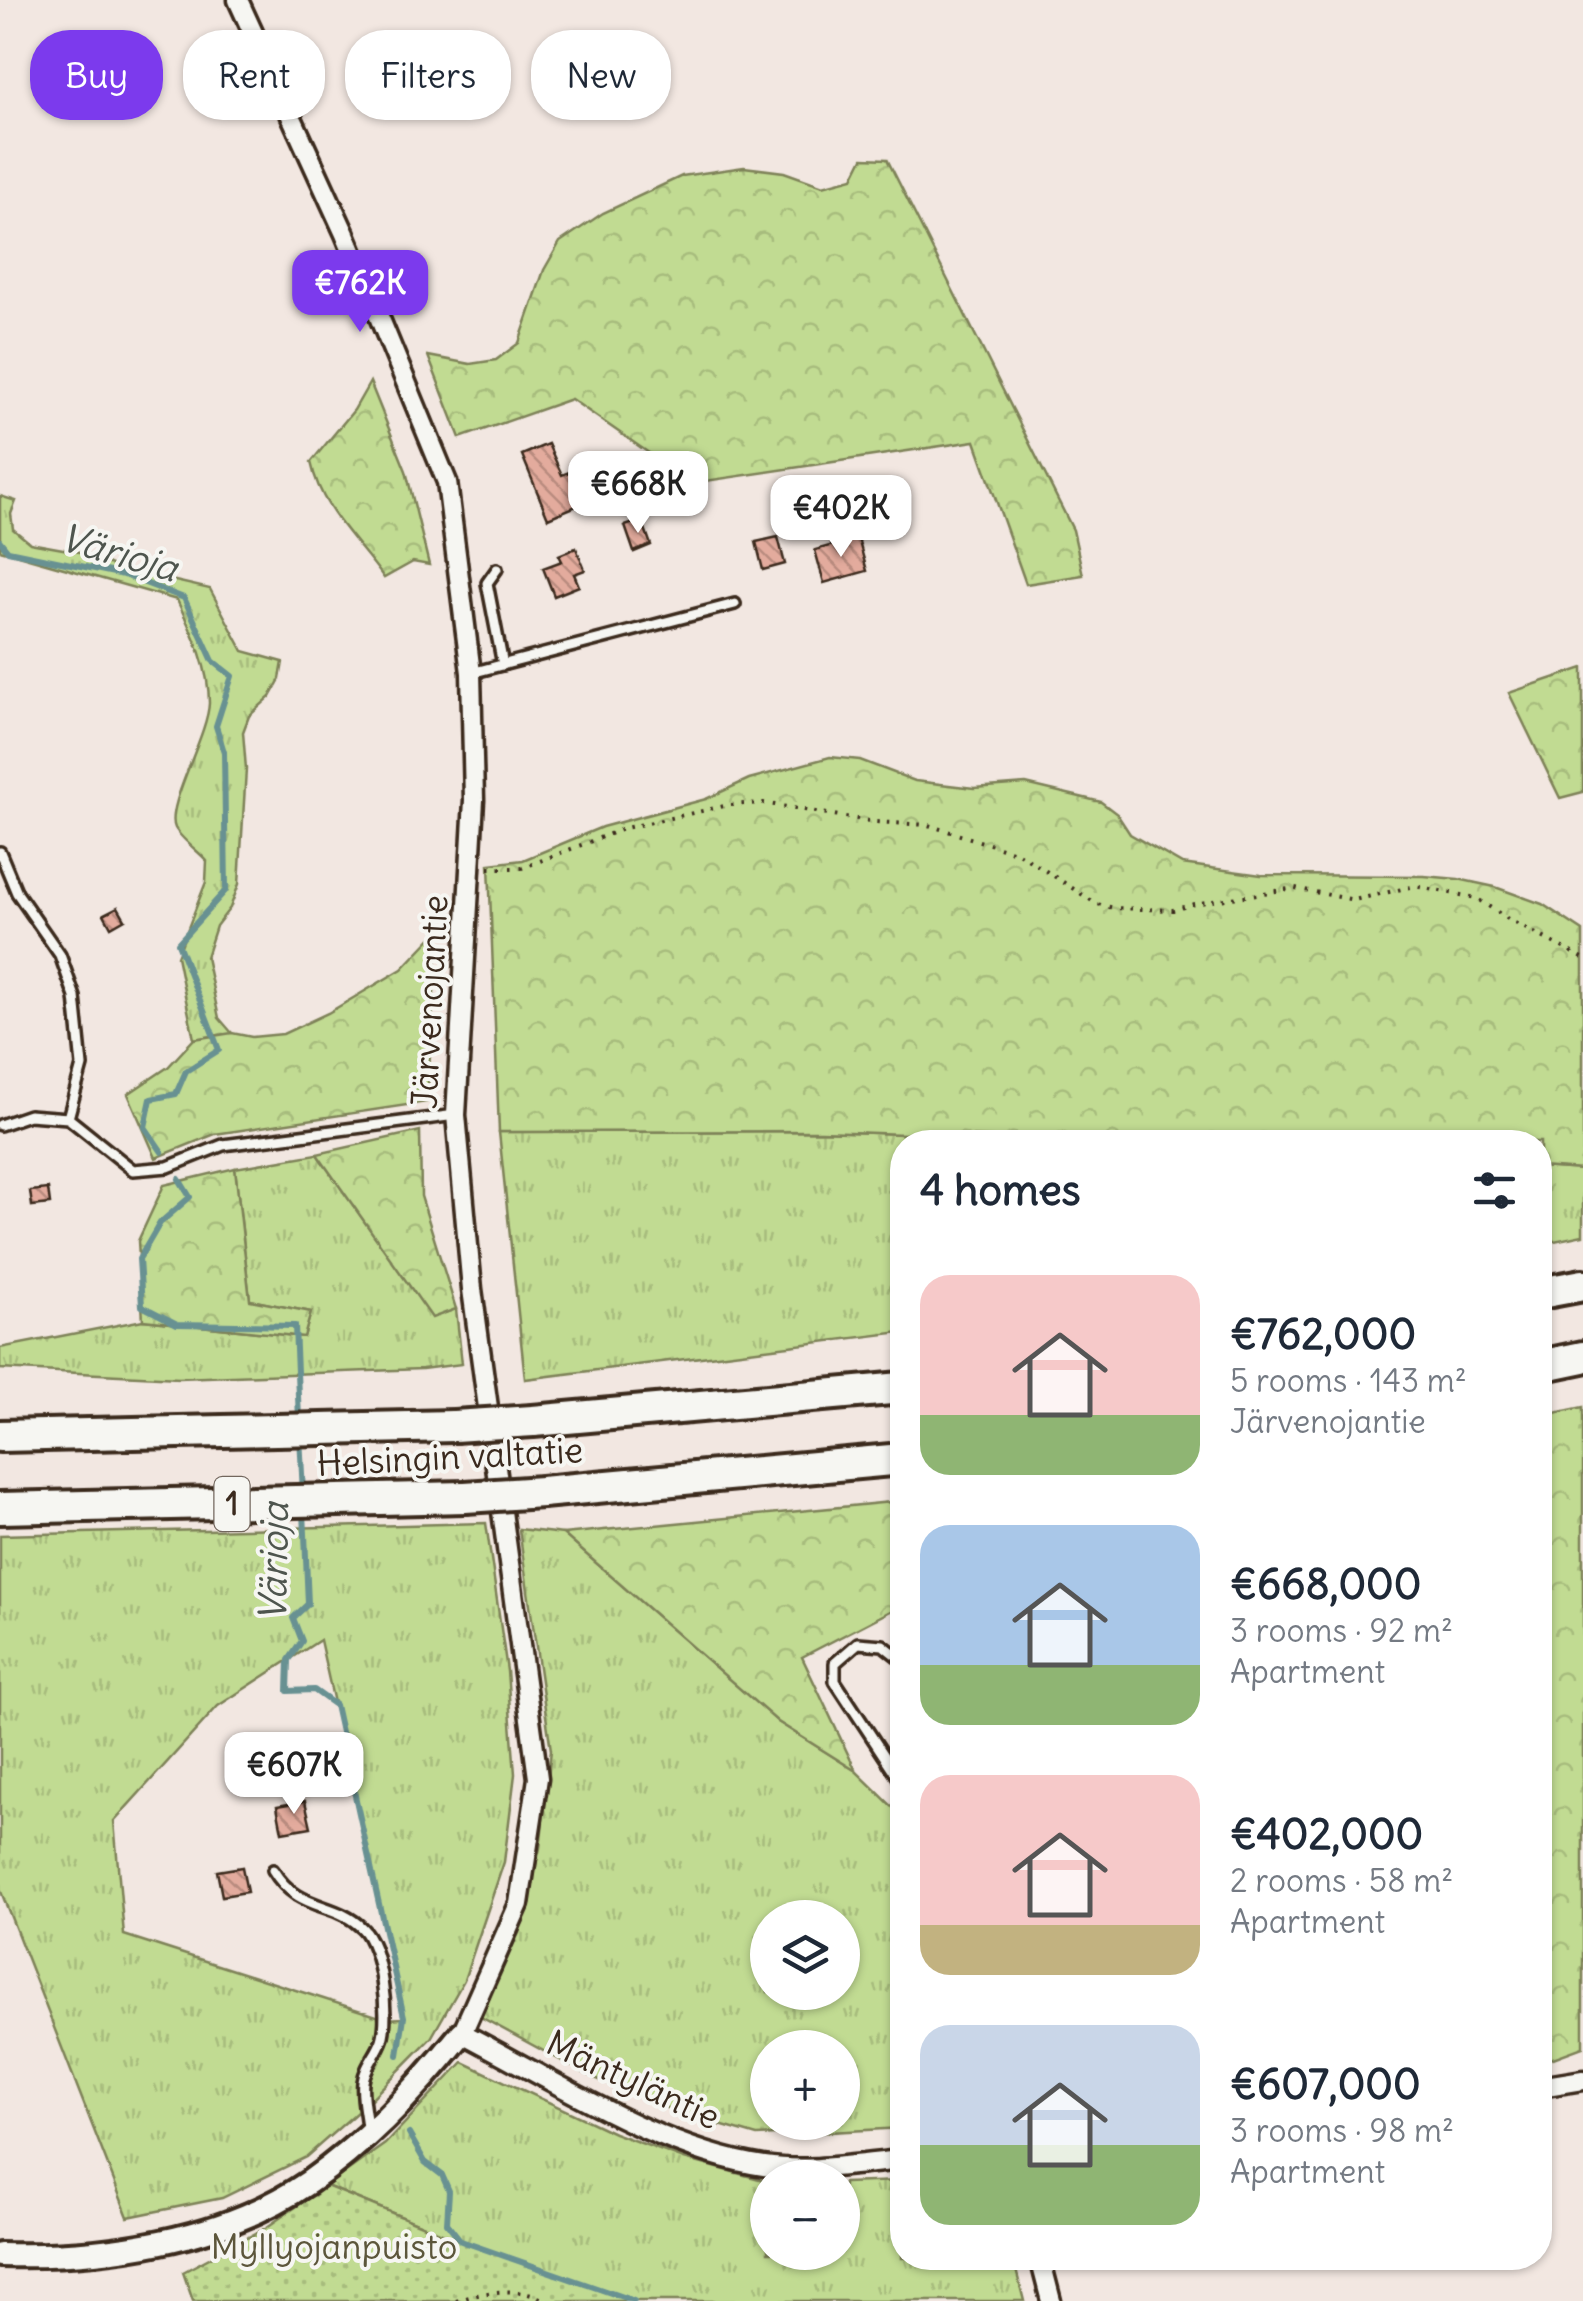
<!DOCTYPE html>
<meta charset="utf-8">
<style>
body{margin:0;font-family:Delius,sans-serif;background:#f2f2f3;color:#1f2937;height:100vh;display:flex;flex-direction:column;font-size:38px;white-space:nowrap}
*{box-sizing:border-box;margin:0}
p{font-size:32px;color:#747a83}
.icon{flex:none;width:55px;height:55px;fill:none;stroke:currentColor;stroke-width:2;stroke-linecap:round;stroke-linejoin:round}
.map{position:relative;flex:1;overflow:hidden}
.panel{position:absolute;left:890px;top:1130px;width:662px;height:1140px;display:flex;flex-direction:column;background:#fff;border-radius:40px;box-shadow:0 2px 8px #0004}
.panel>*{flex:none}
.hud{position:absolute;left:30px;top:30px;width:710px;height:90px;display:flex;gap:20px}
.buttons{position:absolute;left:750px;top:1900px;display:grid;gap:20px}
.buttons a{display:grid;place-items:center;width:110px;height:110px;border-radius:50%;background:#fff;box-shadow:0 2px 8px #0004;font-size:50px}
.price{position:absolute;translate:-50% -85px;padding:0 22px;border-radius:20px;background:#fff;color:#222;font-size:32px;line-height:65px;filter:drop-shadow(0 2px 5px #0008)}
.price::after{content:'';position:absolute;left:50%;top:60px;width:30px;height:22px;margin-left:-15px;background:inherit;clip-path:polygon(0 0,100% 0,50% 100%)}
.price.selected{background:#7c3aed;color:#fff}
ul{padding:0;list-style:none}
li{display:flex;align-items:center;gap:30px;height:250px;padding:0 30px}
li span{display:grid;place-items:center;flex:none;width:280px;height:200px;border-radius:30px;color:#555}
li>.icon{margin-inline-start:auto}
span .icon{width:120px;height:120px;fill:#fffc;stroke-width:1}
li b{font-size:42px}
h2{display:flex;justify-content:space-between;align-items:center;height:120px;padding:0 30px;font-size:42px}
.tag{padding:0 35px;border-radius:40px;background:#fff;box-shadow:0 2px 8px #0004;font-size:35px;line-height:90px}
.tag.selected{background:#7c3aed;color:#fff}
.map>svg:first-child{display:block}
</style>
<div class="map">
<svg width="1583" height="2301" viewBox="0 0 1583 2301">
<defs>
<pattern id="grass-tufts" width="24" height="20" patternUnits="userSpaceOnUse" patternTransform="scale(2.5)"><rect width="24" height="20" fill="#c1db92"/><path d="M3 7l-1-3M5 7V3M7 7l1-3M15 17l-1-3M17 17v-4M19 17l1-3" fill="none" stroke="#a7bc7d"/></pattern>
<pattern id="forest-crowns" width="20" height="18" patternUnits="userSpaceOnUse" patternTransform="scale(2.5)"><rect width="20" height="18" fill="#c1db92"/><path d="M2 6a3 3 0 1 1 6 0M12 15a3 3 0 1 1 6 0" fill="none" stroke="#a7bc7d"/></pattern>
<pattern id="park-dots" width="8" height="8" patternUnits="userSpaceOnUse" patternTransform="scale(2.5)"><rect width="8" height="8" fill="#c1db92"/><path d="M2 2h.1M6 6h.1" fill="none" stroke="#a7bc7d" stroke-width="1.8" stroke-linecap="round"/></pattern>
<pattern id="building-back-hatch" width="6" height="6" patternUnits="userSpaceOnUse" patternTransform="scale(2.5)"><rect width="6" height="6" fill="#e3ab9d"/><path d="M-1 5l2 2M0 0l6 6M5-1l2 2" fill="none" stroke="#b98b7f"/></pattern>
</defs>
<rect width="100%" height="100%" fill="#f2e7e1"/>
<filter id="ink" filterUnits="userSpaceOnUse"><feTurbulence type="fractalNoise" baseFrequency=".01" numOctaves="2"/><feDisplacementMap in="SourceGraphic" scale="20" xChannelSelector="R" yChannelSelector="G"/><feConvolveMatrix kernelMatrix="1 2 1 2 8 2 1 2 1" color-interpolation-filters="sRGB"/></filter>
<g filter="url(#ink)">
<g fill="url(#grass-tufts)" stroke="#7e8258" stroke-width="2.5" fill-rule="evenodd">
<path d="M 0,496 L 16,501 L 11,514 L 13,529 L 30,543 L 85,553 L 115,567 L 210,589 L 243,651 L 283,662 L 280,679 L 270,697 L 249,716 L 243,732 L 246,769 L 239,884 L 230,908 L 216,926 L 206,957 L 219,1018 L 232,1033 L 194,1039 L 177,956 L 206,882 L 207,861 C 198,851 181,839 175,828 C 165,807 208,735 209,703 C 209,666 193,634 177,600 L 0,550 Z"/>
<path d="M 821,1131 L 1126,1142 L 902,1142 L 902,1332 L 525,1379 L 499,1132 Z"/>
<path d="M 317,1154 L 432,1317 L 456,1309 L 462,1364 L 422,1369 L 179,1378 L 0,1369 L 0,1348 L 143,1320 L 304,1337 L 311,1312 L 250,1300 L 235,1168 Z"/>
<path d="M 1540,1167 L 1583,1170 L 1583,1235 L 1540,1244 Z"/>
<path d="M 486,1523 L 507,1671 L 515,1774 L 504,1862 L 464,1980 L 431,2038 L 365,2105 L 306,2157 L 222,2198 L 128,2217 L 0,1889 L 0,1535 ZM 320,1640 L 404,2017 L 403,2018 L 386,2019 L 124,1935 L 114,1821 L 218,1706 Z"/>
<path d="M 519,1529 L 563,1534 L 778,1722 L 856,1771 L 902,1816 L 902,2128 L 757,2136 L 679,2113 L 590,2076 L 477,2015 L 519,1933 L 540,1848 L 551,1750 ZM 768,1918 L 842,1918 L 842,1992 L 768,1992 ZM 768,2048 L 842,2048 L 842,2122 L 768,2122 Z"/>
<path d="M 463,2062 L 614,2133 L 684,2159 L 767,2181 L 768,2252 L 842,2252 L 843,2183 L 902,2181 L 902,2258 L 1013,2258 L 1024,2301 L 634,2301 L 461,2241 L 326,2186 L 385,2144 Z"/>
</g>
<g fill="url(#forest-crowns)" stroke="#7e8258" stroke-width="2.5">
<path d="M 863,158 L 887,159 L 1073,530 L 1083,575 L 1026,584 L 975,441 L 692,483 L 571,399 L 460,438 L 428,356 L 470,364 L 496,360 L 519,343 L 544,270 L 560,242 L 603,213 L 682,176 L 744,167 L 784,172 L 823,186 L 853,178 Z"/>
<path d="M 370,382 L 406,471 L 429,565 L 413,562 L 384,578 C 357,540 321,510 311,462 L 354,410 Z"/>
<path d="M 1583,668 L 1583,792 L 1560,798 L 1509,693 Z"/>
<path d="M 830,757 L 860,760 L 915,781 L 974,788 L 1026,784 L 1101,802 L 1117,814 L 1130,834 L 1182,864 L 1261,875 L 1424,876 L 1458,879 L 1495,887 L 1542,904 L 1583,931 L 1583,1170 L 1540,1167 L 1540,1142 L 1126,1142 L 821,1131 L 499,1132 L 489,864 L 523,860 L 602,827 L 706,799 L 749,779 Z"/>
<path d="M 438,931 L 427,1102 L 215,1134 L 156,1158 L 128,1094 L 168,1067 L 194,1039 L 232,1033 L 252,1037 L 283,1034 L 328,1013 L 402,969 Z"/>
<path d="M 420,1131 L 421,1196 L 456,1309 L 432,1318 L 317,1154 Z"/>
<path d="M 235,1168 L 250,1300 L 311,1312 L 304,1337 L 143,1320 L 138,1241 L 164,1185 Z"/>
<path d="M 1583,1407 L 1583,2047 L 1545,2061 L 1540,2026 L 1540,1416 Z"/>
<path d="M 902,1501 L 902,1605 L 802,1657 L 856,1771 L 778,1722 L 563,1534 Z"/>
</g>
<path fill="url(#park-dots)" stroke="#7e8258" stroke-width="2.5" d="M 326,2186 L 461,2241 L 634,2301 L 193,2301 L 183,2272 L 267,2227 Z"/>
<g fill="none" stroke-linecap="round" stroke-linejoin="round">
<g stroke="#679192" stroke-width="6">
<path d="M 0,541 L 8,551 L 124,575 L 184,598 L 213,661 L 232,676 L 216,726 L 224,752 L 226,890 L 178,943 L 219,1050 L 186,1071 L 176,1094 L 151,1099 L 145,1127 L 162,1152"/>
<path d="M 179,1179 L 190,1197 L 160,1223 L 139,1259 L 142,1306 L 177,1324 L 295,1326 L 299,1419"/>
<path d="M 300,1436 L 303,1493"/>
<path d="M 304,1511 L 308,1604 L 293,1618 L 302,1641 L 289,1660 L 288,1691 L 314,1690 L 335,1705 L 404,2017 L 398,2055"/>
<path d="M 409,2134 L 425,2162 L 442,2175 L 449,2191 L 447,2223 L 461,2241 L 634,2301"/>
</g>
</g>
<g fill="url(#building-back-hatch)" stroke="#3b2a1e" stroke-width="2.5">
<path d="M 548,444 L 562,475 L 599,460 L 612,491 L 548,518 L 522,455 Z"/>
<path d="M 642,520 L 651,545 L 634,552 L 625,526 Z"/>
<path d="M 778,537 L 785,564 L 763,570 L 756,542 Z"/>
<path d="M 858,538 L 867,571 L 824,583 L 815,550 Z"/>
<path d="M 576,548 L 585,570 L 574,574 L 579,586 L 554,596 L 543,568 L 562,561 L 559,555 Z"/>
<path d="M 118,907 L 125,919 L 111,927 L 104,914 Z"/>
<path d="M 48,1189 L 50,1204 L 32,1206 L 30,1191 Z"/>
<path d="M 305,1801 L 311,1827 L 282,1832 L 277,1806 Z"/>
<path d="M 242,1867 L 247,1892 L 222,1896 L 217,1871 Z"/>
</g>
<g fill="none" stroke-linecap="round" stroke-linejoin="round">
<g stroke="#3b2a1e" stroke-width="16">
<g id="lane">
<path d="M 497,569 L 487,583 L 503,665"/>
<path d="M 471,673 L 735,604"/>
<path d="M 0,852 L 17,893 L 60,955 L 75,997 L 82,1066 L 68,1118"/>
<path d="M 68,1118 L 133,1170 L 168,1167 L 223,1145 L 456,1115"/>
<path d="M 0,1125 L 29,1115 L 68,1118"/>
<path d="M 902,1660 L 883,1645 L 858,1643 L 835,1663 L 835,1681 L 902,1783"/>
<path d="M 273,1870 C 298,1912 335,1901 362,1928 C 381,1946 390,2015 382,2040 C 377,2055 365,2065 363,2082 C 361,2097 366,2114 367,2128"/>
</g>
</g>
<g stroke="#3b2a1e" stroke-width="25">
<g id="street">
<path d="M 238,0 L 345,234 L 447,482 L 471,673 L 474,800 L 456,1115 L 472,1289 L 538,1778 L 519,1904 L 462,2033 C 555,2081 661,2151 764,2166 C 809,2173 857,2164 902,2160"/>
<path d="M 1540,2087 L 1583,2080"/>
<path d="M 1040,2258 L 1051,2301"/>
</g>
</g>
<g stroke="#3b2a1e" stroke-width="30">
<path id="secondary" d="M 0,2255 C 102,2258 222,2242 309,2182 C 368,2141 417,2089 462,2033"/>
</g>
<g stroke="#3b2a1e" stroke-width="38">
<g id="highway">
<path d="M 1540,1293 L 1583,1285"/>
<path d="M 1540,1366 L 1583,1357"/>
<path d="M 533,1421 L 902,1388"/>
<path d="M 0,1436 L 454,1426"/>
<path d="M 542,1492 L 902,1459"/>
<path d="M 0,1508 L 465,1497"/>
</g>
</g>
<g stroke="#3b2a1e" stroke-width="4" stroke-dasharray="2.5 8" stroke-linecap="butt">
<path d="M 489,868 L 522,868 L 625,828 L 729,805 L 763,803 L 875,822 L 928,825 L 1018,853 L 1097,904 L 1114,908 L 1173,910 L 1194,904 L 1295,888 L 1354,900 L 1415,886 L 1476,898 L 1511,921 L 1583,958"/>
<path d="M 456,2301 C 487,2291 516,2286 547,2301"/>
</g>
<use href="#lane" stroke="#f6f6f2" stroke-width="9"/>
<use href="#street" stroke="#f6f6f2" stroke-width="18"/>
<use href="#secondary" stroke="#f6f6f2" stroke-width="22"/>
<use href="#highway" stroke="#f6f6f2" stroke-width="30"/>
<g stroke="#3b2a1e" stroke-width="38" stroke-linecap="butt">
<g id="highway-bridge">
<path d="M 454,1426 L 533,1421"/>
<path d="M 465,1497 L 542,1492"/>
</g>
</g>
<use href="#highway-bridge" stroke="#f6f6f2" stroke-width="30"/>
</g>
</g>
<g text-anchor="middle" stroke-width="8" stroke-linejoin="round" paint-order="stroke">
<rect fill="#f6f6f2" stroke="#73675e" stroke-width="2.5" x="214.5" y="1477" width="35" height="54" rx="8"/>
<g font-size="32" font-weight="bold" fill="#3b2a1e">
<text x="232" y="1515">1</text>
</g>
<g font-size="35" fill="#3b2a1e" stroke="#f6f6f2">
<text transform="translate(430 1002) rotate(-87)" y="12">Järvenojantie</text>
<text transform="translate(450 1457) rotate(-3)" y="12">Helsingin valtatie</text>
<text transform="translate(633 2080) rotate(25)" y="12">Mäntyläntie</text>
</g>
<g font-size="35" fill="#5c563b" stroke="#f6f6f2">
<text x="334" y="2259">Myllyojanpuisto</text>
</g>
<g font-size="38" font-style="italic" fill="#4e554e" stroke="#f6f6f2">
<text transform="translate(119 553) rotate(16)" y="13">Värioja</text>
<text transform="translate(274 1562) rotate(-89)" y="13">Värioja</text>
</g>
</g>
</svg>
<div class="buttons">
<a><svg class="icon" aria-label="layers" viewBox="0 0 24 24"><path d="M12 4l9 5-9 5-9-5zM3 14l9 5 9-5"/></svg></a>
<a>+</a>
<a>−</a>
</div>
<b class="price selected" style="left:360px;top:335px">€762K</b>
<b class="price" style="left:638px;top:536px">€668K</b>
<b class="price" style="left:841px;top:560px">€402K</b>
<b class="price" style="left:294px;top:1817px">€607K</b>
<div class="hud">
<a class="tag selected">Buy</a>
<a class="tag">Rent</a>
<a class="tag">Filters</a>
<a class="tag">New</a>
</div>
<section class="panel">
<h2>4 homes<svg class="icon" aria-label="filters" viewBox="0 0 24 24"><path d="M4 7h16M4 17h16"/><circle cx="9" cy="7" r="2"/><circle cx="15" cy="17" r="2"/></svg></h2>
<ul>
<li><span style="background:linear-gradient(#f6c9c9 70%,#8fb573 0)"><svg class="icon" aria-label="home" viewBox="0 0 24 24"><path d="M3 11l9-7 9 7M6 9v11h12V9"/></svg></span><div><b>€762,000</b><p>5 rooms · 143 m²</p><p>Järvenojantie</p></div></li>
<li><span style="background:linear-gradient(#a9c7e8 70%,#8fb573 0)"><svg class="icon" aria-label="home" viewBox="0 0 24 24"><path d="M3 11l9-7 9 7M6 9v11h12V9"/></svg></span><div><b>€668,000</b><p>3 rooms · 92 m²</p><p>Apartment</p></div></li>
<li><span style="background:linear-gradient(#f6c9c9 75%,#c2b280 0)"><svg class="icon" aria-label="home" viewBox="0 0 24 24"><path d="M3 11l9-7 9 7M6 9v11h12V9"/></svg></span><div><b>€402,000</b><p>2 rooms · 58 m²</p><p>Apartment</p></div></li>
<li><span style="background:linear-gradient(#c9d6e8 60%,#8fb573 0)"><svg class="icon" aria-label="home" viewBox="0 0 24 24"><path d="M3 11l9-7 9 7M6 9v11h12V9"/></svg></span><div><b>€607,000</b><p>3 rooms · 98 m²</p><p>Apartment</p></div></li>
</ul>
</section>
</div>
